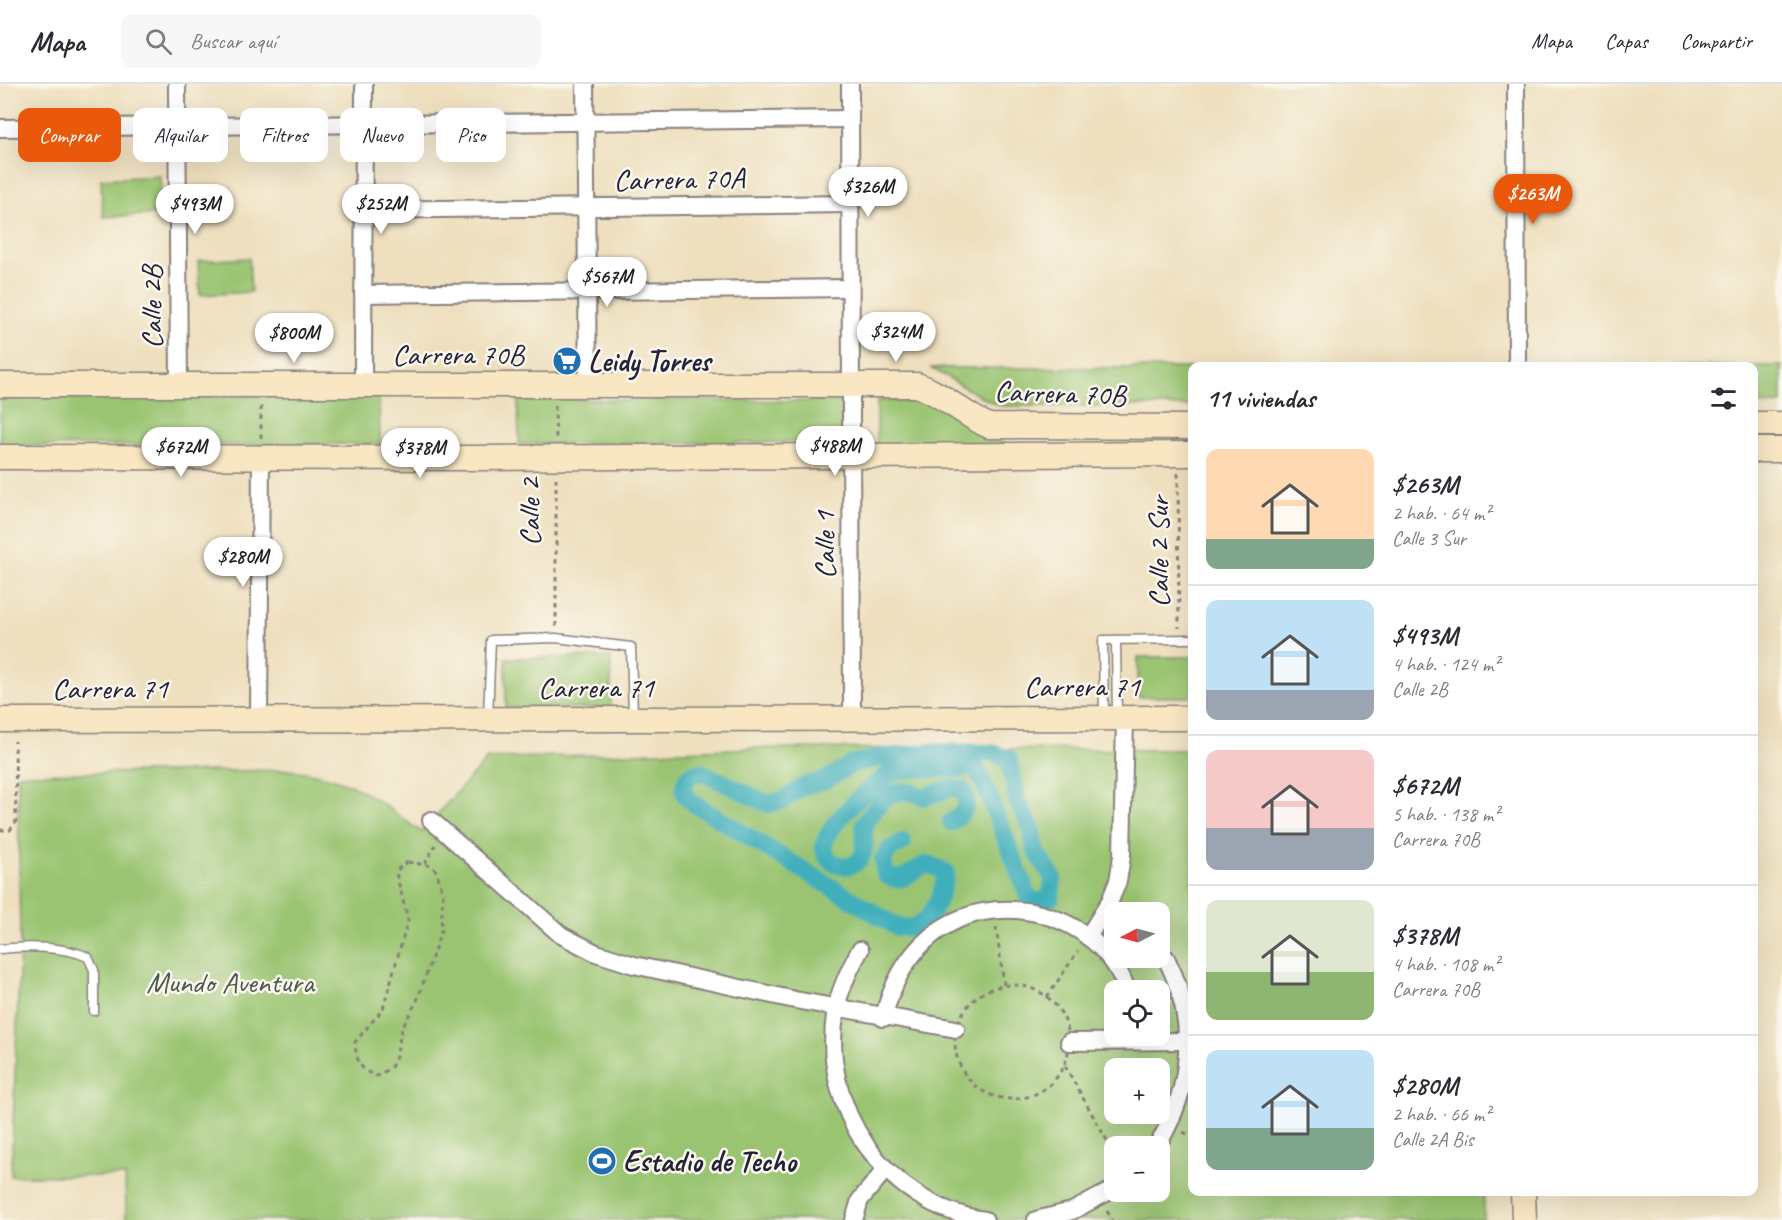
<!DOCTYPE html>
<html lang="es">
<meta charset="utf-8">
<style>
body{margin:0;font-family:Caveat,sans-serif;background:#f7f7f7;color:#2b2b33;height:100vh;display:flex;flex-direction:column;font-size:22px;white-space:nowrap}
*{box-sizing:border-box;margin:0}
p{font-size:20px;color:#7c7c81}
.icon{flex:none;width:33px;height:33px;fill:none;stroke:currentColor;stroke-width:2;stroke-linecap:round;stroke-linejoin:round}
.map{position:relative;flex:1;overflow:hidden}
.side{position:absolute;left:1188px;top:278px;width:570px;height:834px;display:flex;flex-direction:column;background:#fff;border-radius:12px;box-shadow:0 6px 24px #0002}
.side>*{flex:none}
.hud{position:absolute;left:18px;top:24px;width:570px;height:54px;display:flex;gap:12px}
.needle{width:39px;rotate:264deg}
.buttons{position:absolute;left:1104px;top:818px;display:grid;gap:12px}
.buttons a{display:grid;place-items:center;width:66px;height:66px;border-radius:12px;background:#fff;box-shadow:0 6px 24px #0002;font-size:30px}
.price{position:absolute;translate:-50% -51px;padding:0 14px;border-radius:21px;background:#fff;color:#222;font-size:20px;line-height:39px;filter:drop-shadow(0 2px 3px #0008)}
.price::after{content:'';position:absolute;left:50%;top:36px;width:18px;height:14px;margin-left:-9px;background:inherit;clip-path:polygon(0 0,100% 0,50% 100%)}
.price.on{background:#ea580c;color:#fff}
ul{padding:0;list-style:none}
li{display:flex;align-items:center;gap:18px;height:150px;padding:0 18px}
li+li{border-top:2px solid #e1e1e2}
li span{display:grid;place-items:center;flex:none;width:168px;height:120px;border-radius:12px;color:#555}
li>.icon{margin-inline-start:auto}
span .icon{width:72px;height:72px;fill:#fffc;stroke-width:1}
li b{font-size:26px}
h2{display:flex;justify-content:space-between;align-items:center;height:72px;padding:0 18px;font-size:26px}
.tag{padding:0 21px;border-radius:12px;background:#fff;box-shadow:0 6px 24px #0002;font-size:21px;line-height:54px}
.tag.on{background:#ea580c;color:#fff}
header{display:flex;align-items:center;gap:36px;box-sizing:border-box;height:84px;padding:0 30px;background:#fff;border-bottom:2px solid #e1e1e2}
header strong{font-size:28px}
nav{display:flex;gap:33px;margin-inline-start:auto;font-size:21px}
.search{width:420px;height:54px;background:#f7f7f7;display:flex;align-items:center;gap:15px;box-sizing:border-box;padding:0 21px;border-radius:12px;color:#7c7c81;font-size:22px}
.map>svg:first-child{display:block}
</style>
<header>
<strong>Mapa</strong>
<div class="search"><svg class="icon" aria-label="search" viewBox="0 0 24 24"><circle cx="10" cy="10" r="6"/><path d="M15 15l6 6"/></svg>Buscar aquí</div>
<nav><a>Mapa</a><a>Capas</a><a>Compartir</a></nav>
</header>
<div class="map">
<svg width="1782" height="1136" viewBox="0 0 1782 1136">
<rect width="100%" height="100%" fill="#fbf7ec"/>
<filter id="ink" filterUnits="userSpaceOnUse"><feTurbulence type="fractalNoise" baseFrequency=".0167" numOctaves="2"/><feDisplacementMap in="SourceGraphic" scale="12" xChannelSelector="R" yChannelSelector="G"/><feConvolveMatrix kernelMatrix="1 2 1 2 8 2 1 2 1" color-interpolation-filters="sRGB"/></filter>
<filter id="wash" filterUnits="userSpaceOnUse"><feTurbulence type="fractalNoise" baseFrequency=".008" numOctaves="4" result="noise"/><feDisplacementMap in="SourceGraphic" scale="24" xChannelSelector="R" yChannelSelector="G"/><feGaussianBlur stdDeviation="1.35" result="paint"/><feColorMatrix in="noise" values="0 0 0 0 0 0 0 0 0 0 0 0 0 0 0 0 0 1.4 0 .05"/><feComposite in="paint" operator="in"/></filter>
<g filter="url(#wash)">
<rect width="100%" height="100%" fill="#eedfbe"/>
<g fill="#9ac471" stroke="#5e7356" stroke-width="1.5" fill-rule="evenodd">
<path d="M 160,92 L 162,130 L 103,133 L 101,95 Z"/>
<path d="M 249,174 L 251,208 L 200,211 L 198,177 Z"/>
<path d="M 1675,282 L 1782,282 L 1782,320 L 1754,321 L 1754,282 Z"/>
<path d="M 930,284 L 1192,284 L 1192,322 L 1001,322 C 975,313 955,295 930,284 Z"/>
<path d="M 379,312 L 380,360 L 0,362 L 0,314 Z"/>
<path d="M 518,315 L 843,317 L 847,358 L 519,360 Z"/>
<path d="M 877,316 L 938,319 L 991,354 L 1013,362 L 877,362 Z"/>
<path d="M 611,573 L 611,624 L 506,624 L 506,574 Z"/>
<rect x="1138" y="573" width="54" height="40"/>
<path d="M 755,664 L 1192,666 L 1192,1107 L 1484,1107 L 1484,1136 L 126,1136 L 125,1092 L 11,1092 L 20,863 L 18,690 L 288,686 C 348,691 374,713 421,748 L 487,675 ZM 1114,828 L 1160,828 L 1160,873 L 1114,873 ZM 1114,906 L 1160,906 L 1160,951 L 1114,951 ZM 1114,984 L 1160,984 L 1160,1029 L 1114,1029 ZM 1114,1062 L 1160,1062 L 1160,1107 L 1114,1107 Z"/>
</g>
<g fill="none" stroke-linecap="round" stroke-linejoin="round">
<path stroke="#3fafbb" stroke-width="18" d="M 903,758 L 889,766 L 883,775 L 885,790 C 902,804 912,784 928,780 L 946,788 C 944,805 933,836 916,842 C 911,845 903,843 897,843 L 693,719 L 685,710 C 682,697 688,689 701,688 L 768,720 L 784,716 L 804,702 L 826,696 L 852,680 L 878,674 L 932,668 L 992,669 L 1009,675 L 1017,717 L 1031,743 L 1035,766 L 1053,794 L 1051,813 L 1039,819 L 1029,814 L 984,700 L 976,684 L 967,682 L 959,685 C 943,685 909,683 894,688 C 876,695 822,745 824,764 C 826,783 852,789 862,772 C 867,763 863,750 864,740 C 881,716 894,697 924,713 L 951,704 L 962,706 C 971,721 964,730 951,738"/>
</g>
</g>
<g filter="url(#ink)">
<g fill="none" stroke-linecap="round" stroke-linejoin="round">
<g stroke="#88807c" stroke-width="11">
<g id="lane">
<path d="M 1116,556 L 1117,633"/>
<path d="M 1104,631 L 1103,556 L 1192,555"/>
<path d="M 488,634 L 491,556 L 556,554 L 631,563 L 633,632"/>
<path d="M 0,865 C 27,862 63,862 88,873 L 94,886 L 94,927"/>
</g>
</g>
<g stroke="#88807c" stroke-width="20">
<g id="street">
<path d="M 177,0 L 179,301"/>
<path d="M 585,0 L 588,302"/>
<path d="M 850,0 L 852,634"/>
<path d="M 1516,0 L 1517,282"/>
<path d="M 0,44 L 850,35"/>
<path d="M 364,126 L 850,120"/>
<path d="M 363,210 L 850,204"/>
<path d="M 363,302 L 364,0"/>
<path d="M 259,635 L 261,373"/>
<path d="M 431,736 L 561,851 L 596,869 L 634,881 L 795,916 L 956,945"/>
<path d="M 1088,853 L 1110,817 L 1118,797 L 1122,772 L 1125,633"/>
<path d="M 860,866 C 850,884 840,904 836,925 C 818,1024 886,1121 985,1136"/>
<path d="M 883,934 C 892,902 904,875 930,853 C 993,800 1100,828 1127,906"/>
<path d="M 1069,958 L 1188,957"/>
<path d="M 1157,1062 C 1193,1003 1198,936 1166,874"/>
<path d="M 854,1136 L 860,1116 L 885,1086"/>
<path d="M 1036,1136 L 1072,1127 L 1114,1105"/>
</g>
</g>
<g stroke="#88807c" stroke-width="27">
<g id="secondary">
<path d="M 0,301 L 917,301 C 944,310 963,331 989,342 L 1192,343"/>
<path d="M 1754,340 L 1782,340"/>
<path d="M 1754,366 L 1782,366"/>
<path d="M 0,373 L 477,374 L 1192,370"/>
<path d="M 0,636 L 1192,634"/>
<path d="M 1523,1107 L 1524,1136"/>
</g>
</g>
<g stroke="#88807c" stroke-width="3" stroke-dasharray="4.5 4.5" stroke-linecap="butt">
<path d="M 555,322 L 556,355"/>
<path d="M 261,354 L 261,321"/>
<path d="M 1178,389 L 1179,544"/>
<path d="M 556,394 L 556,544"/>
<path d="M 0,746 L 10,746 L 16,738 L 15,657"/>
<path d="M 408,778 L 432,782 L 437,788 L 443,810 L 441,847 L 417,917 L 402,944 L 396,973 L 391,983 L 378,992 C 359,988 356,974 355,958 L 383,925 L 408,836 L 396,789 L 401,781 Z"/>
<path d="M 425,780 L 435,761"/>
<path d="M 996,843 L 1004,901"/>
<circle cx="1012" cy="958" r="57"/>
<path d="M 1047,913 L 1078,867"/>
<path d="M 1065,982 L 1114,1069"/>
<path d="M 1183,1048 L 1192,1052"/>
<path d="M 1107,1127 L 1112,1136"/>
</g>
<use href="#lane" stroke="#fff" stroke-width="8"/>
<use href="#street" stroke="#fff" stroke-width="16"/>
<use href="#secondary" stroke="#f9e7c3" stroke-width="24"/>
</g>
</g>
<defs>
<g id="supermarket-disc" transform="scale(1.5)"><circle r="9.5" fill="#1f6fb2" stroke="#fbf7ec"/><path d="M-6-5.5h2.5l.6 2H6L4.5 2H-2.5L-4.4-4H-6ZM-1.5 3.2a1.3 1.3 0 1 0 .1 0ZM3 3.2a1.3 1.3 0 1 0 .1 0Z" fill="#fff"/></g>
<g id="stadium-disc" transform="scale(1.5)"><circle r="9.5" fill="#1f6fb2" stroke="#fbf7ec"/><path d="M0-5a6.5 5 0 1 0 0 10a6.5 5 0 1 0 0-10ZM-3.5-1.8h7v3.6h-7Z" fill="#fff"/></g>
</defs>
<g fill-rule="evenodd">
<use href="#supermarket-disc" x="567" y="277"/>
<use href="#stadium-disc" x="602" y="1077"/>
</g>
<g text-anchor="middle" stroke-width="5" stroke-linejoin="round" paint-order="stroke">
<g font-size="30" fill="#22223b" stroke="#fbf7ec">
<text transform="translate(679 95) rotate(-1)" y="10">Carrera 70A</text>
<text transform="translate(151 223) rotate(-90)" y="10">Calle 2B</text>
<text x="458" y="280">Carrera 70B</text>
<text transform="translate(1060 309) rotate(2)" y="10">Carrera 70B</text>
<text transform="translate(529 428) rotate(-90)" y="10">Calle 2</text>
<text transform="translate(824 461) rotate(-90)" y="10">Calle 1</text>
<text transform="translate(1158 468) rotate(-90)" y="10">Calle 2 Sur</text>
<text x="1082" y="612">Carrera 71</text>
<text x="596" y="613">Carrera 71</text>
<text x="110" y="614">Carrera 71</text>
</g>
<g font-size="30" font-weight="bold" fill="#22223b" stroke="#fbf7ec" text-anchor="start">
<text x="588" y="287">Leidy Torres</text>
<text x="623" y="1087">Estadio de Techo</text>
</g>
<g font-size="30" fill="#4c5b4e" stroke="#fbf7ec">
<text x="230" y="908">Mundo Aventura</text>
</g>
</g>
</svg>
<div class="buttons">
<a><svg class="needle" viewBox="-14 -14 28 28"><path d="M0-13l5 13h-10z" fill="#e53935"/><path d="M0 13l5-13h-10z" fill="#7c7c81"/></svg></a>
<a><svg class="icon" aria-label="locate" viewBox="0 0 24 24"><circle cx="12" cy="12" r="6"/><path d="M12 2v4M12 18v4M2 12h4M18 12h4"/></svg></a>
<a>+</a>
<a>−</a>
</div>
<b class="price" style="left:868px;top:134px">$326M</b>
<b class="price on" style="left:1533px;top:141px">$263M</b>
<b class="price" style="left:195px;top:151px">$493M</b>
<b class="price" style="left:381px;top:151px">$252M</b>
<b class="price" style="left:607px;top:224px">$567M</b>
<b class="price" style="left:896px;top:279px">$324M</b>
<b class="price" style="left:294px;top:280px">$800M</b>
<b class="price" style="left:835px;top:393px">$488M</b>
<b class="price" style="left:181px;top:394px">$672M</b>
<b class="price" style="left:420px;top:395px">$378M</b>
<b class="price" style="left:243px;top:504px">$280M</b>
<div class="hud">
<a class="tag on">Comprar</a>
<a class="tag">Alquilar</a>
<a class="tag">Filtros</a>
<a class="tag">Nuevo</a>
<a class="tag">Piso</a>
</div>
<section class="side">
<h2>11 viviendas<svg class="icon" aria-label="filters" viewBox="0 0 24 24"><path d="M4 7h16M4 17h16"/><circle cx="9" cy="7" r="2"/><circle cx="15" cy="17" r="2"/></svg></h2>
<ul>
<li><span style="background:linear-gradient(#ffd9b3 75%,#7fa58c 0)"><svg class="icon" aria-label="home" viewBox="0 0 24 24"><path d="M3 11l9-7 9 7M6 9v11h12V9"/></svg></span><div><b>$263M</b><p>2 hab. · 64 m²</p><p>Calle 3 Sur</p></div></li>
<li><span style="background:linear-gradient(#bfe0f5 75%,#9aa5b1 0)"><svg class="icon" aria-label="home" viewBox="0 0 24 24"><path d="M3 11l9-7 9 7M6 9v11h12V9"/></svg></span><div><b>$493M</b><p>4 hab. · 124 m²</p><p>Calle 2B</p></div></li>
<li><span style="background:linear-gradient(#f6c9c9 65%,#9aa5b1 0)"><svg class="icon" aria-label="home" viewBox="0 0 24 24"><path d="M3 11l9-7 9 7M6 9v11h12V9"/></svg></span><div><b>$672M</b><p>5 hab. · 138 m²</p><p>Carrera 70B</p></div></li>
<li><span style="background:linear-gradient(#dfe7d0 60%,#8fb573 0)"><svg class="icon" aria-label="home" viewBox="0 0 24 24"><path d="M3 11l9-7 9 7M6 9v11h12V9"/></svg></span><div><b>$378M</b><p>4 hab. · 108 m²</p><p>Carrera 70B</p></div></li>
<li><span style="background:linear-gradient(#bfe0f5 65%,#7fa58c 0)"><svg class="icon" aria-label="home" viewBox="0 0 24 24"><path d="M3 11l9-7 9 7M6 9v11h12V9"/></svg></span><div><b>$280M</b><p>2 hab. · 66 m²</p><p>Calle 2A Bis</p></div></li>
</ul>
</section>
</div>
